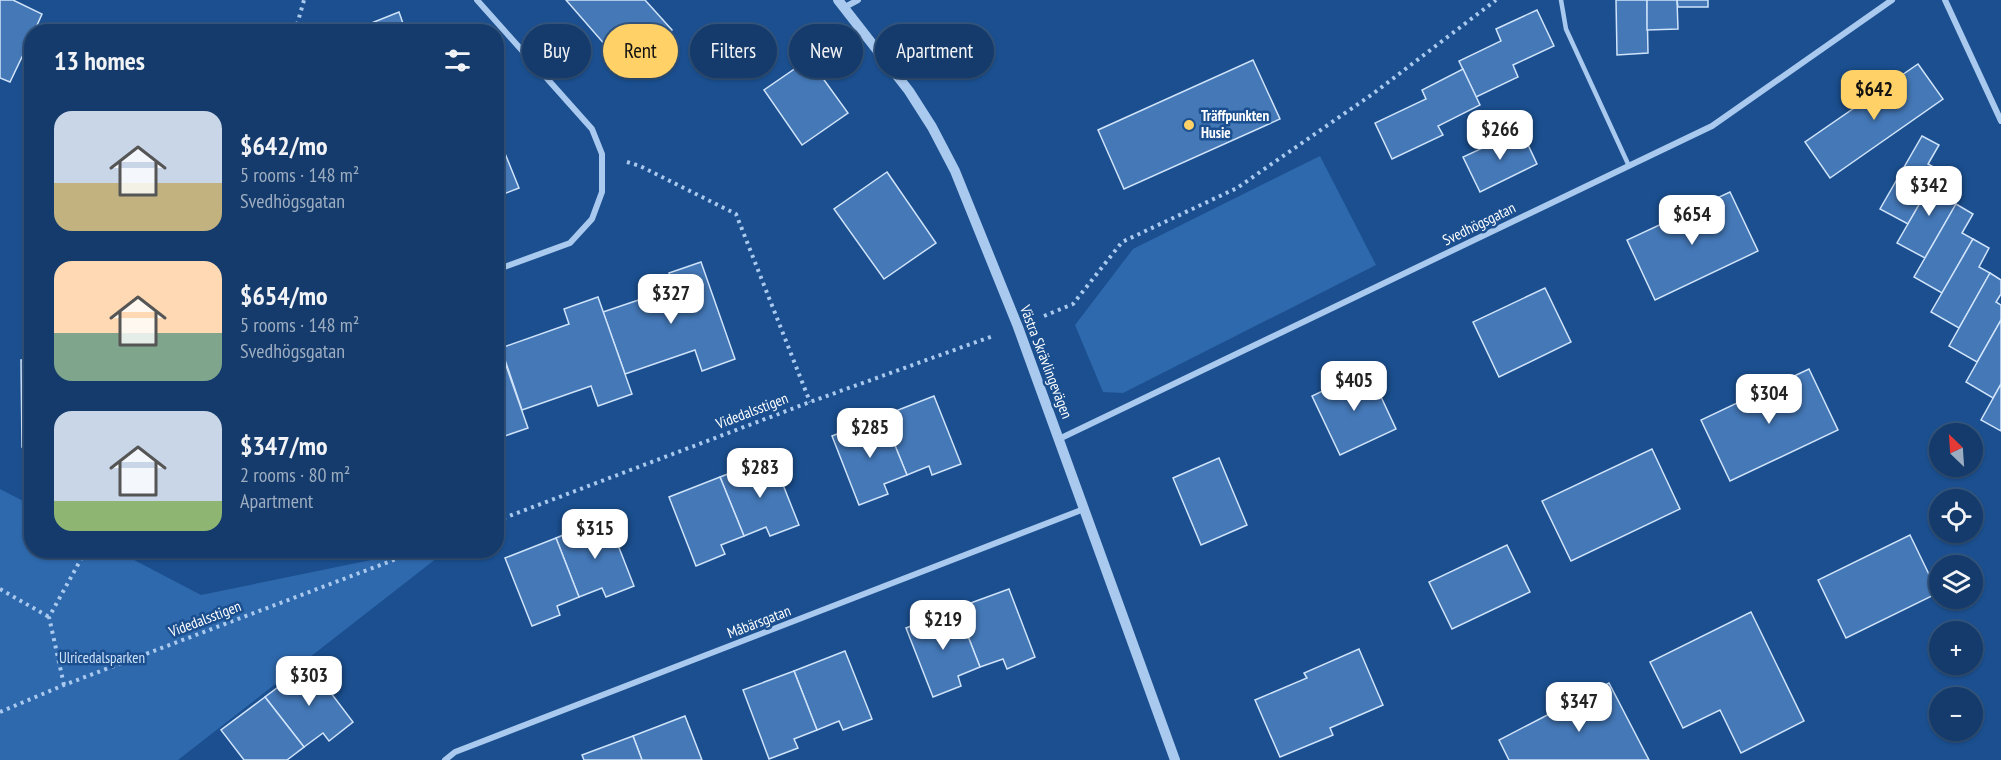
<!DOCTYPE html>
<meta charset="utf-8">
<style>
body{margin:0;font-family:"PT Sans Narrow",sans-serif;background:#214673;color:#f1f3f6;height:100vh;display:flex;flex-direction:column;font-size:22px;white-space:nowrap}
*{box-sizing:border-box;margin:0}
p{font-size:20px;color:#9dadc1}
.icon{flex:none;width:33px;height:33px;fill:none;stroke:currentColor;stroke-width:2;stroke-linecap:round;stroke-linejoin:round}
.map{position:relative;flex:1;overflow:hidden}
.side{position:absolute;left:24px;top:24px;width:480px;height:534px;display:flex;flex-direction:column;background:#143b6b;border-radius:24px;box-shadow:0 2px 4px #0004,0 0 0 2px #33557e}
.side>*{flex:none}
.top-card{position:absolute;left:522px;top:24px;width:570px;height:54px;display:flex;gap:12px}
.needle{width:39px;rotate:335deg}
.fabs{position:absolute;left:1929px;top:423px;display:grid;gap:12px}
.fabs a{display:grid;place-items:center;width:54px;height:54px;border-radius:50%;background:#143b6b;box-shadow:0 2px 4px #0004,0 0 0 2px #33557e;font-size:30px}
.price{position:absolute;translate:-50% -51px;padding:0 14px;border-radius:12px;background:#fff;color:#222;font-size:20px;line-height:39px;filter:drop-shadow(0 2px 3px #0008)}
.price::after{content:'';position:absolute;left:50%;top:36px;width:18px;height:14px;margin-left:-9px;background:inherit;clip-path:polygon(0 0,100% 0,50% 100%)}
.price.active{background:#ffd166;color:#111}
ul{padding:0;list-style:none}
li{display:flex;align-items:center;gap:18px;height:150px;padding:0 30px}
li span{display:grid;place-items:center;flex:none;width:168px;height:120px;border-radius:18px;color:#555}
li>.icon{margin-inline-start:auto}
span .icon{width:72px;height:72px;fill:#fffc;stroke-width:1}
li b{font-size:26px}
h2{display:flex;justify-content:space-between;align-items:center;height:72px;padding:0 30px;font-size:26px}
.tag{padding:0 21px;border-radius:27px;background:#143b6b;box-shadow:0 2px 4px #0004,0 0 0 2px #33557e;font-size:21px;line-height:54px}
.tag.active{background:#ffd166;color:#111}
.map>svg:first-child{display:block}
</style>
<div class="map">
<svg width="2001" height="760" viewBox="0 0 2001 760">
<rect width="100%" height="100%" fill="#1b4f8f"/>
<g fill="#2e69ad">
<path d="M 1320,156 L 1376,265 L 1123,393 L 1103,392 L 1075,325 L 1133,249 Z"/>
<path d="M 0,489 L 31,505 L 32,550 L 117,551 L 201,595 L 415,551 L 446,551 L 178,760 L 0,760 Z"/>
</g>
<g fill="#4478b7" stroke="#cfe3fa" stroke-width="1.5">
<path d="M 0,0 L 13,0 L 42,14 L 34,32 L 32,32 L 32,36 L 10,82 L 0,78 Z"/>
<path d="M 566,0 L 645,0 L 672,30 L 627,70 Z"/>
<path d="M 1616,0 L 1647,0 L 1648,53 L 1617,55 Z"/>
<path d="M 1647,0 L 1677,0 L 1678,29 L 1647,30 Z"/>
<path d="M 1677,0 L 1708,0 L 1708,7 L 1678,7 Z"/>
<path d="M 1537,10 L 1554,46 L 1513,65 L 1518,77 L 1476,97 L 1459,61 L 1501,41 L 1496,29 Z"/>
<path d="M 399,12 L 406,32 L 349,32 Z"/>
<path d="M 809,59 L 848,113 L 802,145 L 764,90 Z"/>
<path d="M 1253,60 L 1280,119 L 1124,189 L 1098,130 Z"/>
<path d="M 1918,64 L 1943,99 L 1830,178 L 1805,142 Z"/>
<path d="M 1463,69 L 1480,105 L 1438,126 L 1443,135 L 1392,159 L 1375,123 L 1426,99 L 1422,90 Z"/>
<path d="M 1521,130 L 1537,164 L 1480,192 L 1463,157 Z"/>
<path d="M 496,131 L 519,188 L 496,197 Z"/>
<path d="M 1922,136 L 1939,145 L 1928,164 L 1939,170 L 1908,224 L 1880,209 Z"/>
<path d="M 1939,170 L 1956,180 L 1945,199 L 1956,204 L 1925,258 L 1897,243 Z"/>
<path d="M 887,172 L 936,243 L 884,279 L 834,209 Z"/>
<path d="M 1730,192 L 1758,251 L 1655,300 L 1627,240 Z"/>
<path d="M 1956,204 L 1973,214 L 1962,233 L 1973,239 L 1942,293 L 1914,277 Z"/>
<path d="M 1973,239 L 1989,248 L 1979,267 L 1990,273 L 1959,328 L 1931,312 Z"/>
<path d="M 701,262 L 735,359 L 702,371 L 695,350 L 625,374 L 603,312 L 674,288 L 669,273 Z"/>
<path d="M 1990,273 L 2001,280 L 2001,294 L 1996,302 L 2001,305 L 2001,320 L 1977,362 L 1949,346 Z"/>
<path d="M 1545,288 L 1571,342 L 1499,377 L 1473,322 Z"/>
<path d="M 598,297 L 632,394 L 598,406 L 591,386 L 522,410 L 501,348 L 569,324 L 564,309 Z"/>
<path d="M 2001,320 L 2001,384 L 1993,398 L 1966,382 Z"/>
<path d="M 496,337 L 528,428 L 496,439 Z"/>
<path d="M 21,360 L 32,360 L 32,447 L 22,447 Z"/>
<path d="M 1368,369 L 1396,429 L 1340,455 L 1312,396 Z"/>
<path d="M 1809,369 L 1838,430 L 1730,481 L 1701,420 Z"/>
<path d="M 2001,384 L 2001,431 L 1981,420 Z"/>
<path d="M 934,396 L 961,464 L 932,475 L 929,466 L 907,475 L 883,416 Z"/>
<path d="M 883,416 L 907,475 L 884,484 L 888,494 L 859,505 L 832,436 Z"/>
<path d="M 1652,449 L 1680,509 L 1571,561 L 1542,501 Z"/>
<path d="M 772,457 L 799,525 L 770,536 L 766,527 L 744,536 L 720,477 Z"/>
<path d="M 1219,458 L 1247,525 L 1201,545 L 1173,478 Z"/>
<path d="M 720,477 L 744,536 L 721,545 L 725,554 L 696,566 L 669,497 Z"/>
<path d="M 607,517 L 634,586 L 606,597 L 602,588 L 579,597 L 556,538 Z"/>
<path d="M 1910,535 L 1938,593 L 1846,638 L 1818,580 Z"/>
<path d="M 556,538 L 579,597 L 557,606 L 560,615 L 532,626 L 505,558 Z"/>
<path d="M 1507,545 L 1530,592 L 1452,629 L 1429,582 Z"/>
<path d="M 1009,589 L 1035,657 L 1007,669 L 1003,659 L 980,667 L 957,608 Z"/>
<path d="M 957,608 L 980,667 L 958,676 L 961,686 L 933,697 L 906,628 Z"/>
<path d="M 1751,612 L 1804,721 L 1741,753 L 1720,710 L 1683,728 L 1650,662 Z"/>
<path d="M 1359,649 L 1383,705 L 1330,728 L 1333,735 L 1280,757 L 1255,700 L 1307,678 L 1304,673 Z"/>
<path d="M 845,651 L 872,719 L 843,730 L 839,721 L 817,730 L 794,671 Z"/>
<path d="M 309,664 L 353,722 L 329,741 L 323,733 L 304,747 L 265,697 Z"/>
<path d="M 794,671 L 817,730 L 794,739 L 798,748 L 769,759 L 743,690 Z"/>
<path d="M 1609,683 L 1649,760 L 1509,760 L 1499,740 Z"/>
<path d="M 265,697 L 304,747 L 287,760 L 244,760 L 221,730 Z"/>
<path d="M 685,716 L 702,760 L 642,760 L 633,736 Z"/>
<path d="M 633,736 L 642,760 L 584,760 L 582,755 Z"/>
</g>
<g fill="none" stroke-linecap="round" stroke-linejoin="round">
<g stroke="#a9c9ee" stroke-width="4" stroke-dasharray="3 4.5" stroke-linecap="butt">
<path d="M 295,32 L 304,0"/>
<path d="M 627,162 L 640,166 L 736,214 L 810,402"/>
<path d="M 1044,316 L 1073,304 L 1122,242 L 1237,188 L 1374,93 L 1496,0"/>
<path d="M 496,521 L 810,402 L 993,336"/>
<path d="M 0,589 L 49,617"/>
<path d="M 64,685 L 49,617 L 86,550"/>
<path d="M 0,712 L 64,685 L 420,550"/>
</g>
<path stroke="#a9c9ee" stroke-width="4.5" d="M 1561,0 L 1566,29 L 1629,166"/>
<g stroke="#a9c9ee" stroke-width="6">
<path d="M 477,0 L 592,129 L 602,154 L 602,192 L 592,219 L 570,243 L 496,270"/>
<path d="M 1945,0 L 2001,121"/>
<path d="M 845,7 L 858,0"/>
<path d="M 1059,439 L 1712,126 L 1892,0"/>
<path d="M 445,760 L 455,752 L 1084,509"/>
</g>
<path stroke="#a9c9ee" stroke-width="10" d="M 838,0 L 909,91 L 932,127 L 955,171 L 1018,327 L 1175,760"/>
</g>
<circle fill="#ffd166" stroke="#1b4f8f" stroke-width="2" cx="1189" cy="125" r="6"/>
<g text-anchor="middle" stroke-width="5" stroke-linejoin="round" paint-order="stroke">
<g font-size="15" font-weight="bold" fill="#fff" stroke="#1b4f8f" text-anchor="start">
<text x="1201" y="121">Träffpunkten<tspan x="1201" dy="17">Husie</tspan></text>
</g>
<g font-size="15" fill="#fff" stroke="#1b4f8f">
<text transform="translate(1479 224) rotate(-26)" y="5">Svedhögsgatan</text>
<text transform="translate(1046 362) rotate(69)" y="5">Västra Skrävlingevägen</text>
<text transform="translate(752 411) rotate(-21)" y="5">Videdalsstigen</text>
<text transform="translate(205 619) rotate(-21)" y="5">Videdalsstigen</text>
<text transform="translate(759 622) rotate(-21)" y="5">Måbärsgatan</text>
</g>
<g font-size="15" fill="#cfe3fa" stroke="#1b4f8f">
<text x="102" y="663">Ulricedalsparken</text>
</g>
</g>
</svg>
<div class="fabs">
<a><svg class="needle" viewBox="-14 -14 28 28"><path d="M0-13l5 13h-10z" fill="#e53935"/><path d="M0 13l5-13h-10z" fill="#9dadc1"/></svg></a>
<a><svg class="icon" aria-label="locate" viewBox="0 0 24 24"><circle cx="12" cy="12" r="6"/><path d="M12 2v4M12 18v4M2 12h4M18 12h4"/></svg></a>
<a><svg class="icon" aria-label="layers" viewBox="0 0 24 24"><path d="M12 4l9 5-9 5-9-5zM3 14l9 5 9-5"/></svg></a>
<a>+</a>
<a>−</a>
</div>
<b class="price active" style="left:1874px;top:121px">$642</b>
<b class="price" style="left:1500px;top:161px">$266</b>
<b class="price" style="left:1929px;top:217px">$342</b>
<b class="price" style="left:1692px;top:246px">$654</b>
<b class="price" style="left:671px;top:325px">$327</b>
<b class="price" style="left:1354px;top:412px">$405</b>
<b class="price" style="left:1769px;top:425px">$304</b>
<b class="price" style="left:870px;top:459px">$285</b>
<b class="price" style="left:760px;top:499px">$283</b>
<b class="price" style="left:595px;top:560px">$315</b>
<b class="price" style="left:943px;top:651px">$219</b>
<b class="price" style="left:309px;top:707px">$303</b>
<b class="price" style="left:1579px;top:733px">$347</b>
<div class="top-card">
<a class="tag">Buy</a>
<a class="tag active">Rent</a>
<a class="tag">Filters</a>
<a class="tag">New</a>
<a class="tag">Apartment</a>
</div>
<section class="side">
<h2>13 homes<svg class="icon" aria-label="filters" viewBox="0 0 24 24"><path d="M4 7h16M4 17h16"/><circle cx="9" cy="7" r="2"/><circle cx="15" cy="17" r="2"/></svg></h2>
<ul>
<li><span style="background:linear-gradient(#c9d6e8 60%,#c2b280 0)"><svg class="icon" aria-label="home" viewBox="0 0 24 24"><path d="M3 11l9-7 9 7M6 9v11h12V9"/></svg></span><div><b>$642/mo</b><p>5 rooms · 148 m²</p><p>Svedhögsgatan</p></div></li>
<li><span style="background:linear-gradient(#ffd9b3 60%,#7fa58c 0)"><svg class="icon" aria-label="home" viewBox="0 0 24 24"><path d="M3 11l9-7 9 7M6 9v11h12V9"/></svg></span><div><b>$654/mo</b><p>5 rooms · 148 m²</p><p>Svedhögsgatan</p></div></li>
<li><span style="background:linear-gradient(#c9d6e8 75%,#8fb573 0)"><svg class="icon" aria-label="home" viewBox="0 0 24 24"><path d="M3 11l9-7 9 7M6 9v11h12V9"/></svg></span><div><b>$347/mo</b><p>2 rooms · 80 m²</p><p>Apartment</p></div></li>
</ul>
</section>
</div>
